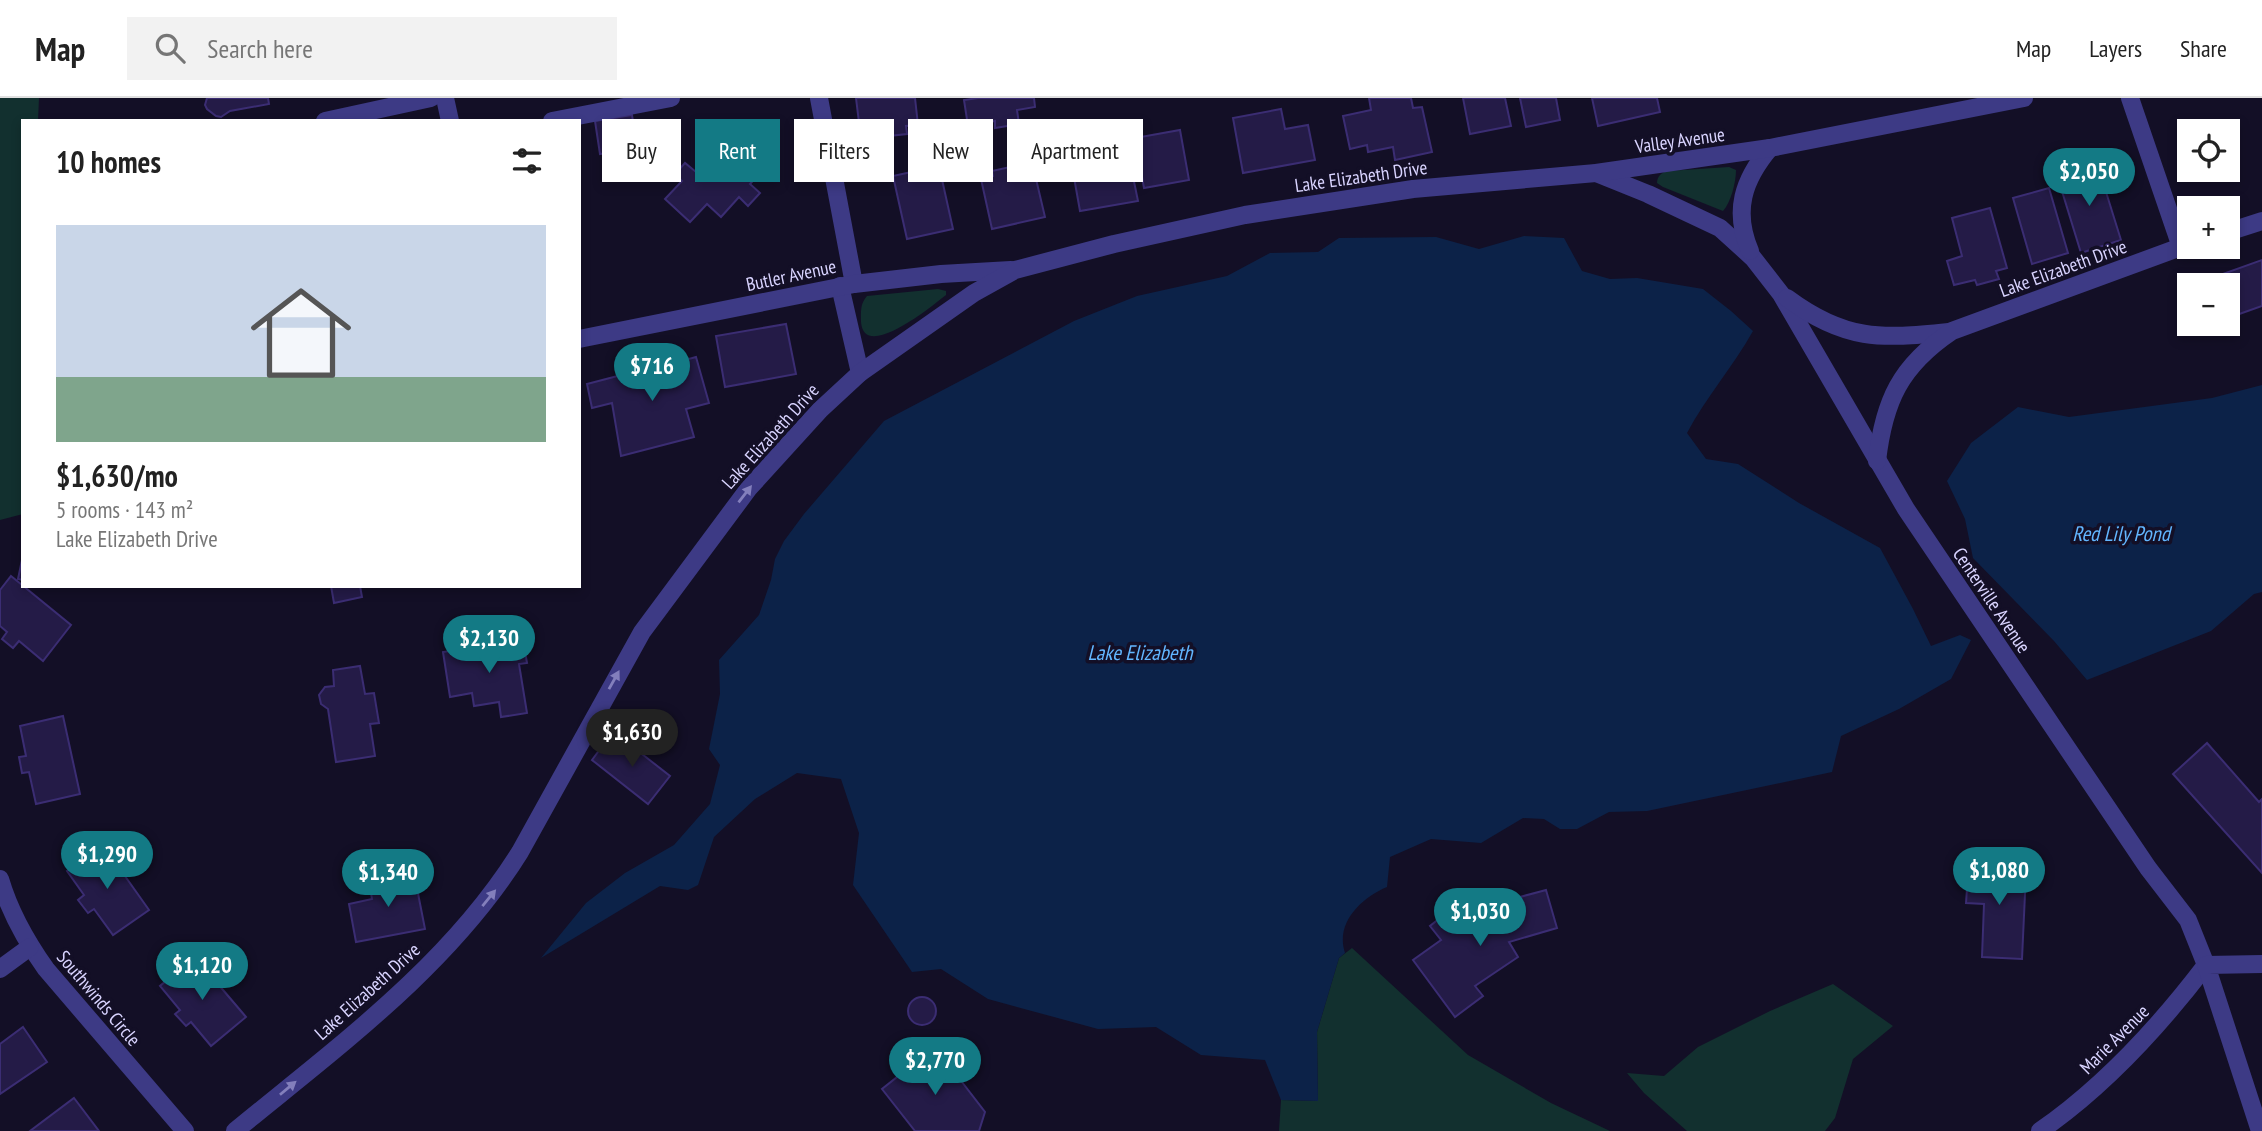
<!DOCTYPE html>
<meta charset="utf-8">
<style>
body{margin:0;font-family:"PT Sans Narrow",sans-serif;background:#f2f2f2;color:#222;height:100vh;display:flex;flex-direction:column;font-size:26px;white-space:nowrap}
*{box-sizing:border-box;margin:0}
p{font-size:23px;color:#767676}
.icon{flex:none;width:38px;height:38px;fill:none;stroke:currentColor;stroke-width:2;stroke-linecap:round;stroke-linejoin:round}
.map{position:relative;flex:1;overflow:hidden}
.side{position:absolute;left:21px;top:21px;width:560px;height:469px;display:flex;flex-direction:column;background:#fff;border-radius:0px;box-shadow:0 4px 10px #0003}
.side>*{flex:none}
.top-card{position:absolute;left:602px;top:21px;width:665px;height:63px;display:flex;gap:14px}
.controls{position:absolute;left:2177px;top:21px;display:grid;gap:14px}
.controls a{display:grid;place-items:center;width:63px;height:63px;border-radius:0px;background:#fff;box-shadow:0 4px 10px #0003;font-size:35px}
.price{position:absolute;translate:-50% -60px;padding:0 16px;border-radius:24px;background:#137a85;color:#fff;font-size:23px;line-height:46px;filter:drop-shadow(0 2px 4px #0008)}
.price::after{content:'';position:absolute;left:50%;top:42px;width:21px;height:16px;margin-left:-10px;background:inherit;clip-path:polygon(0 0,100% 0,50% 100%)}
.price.current{background:#222;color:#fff}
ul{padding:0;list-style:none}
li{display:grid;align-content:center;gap:14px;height:371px;padding:0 35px}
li+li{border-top:2px solid #e0e0e0}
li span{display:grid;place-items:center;height:217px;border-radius:0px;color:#555}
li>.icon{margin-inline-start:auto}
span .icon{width:126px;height:126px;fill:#fffc;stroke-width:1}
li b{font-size:30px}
h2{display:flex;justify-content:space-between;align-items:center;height:84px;padding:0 35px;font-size:30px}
.tag{padding:0 24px;border-radius:0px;background:#fff;box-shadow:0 4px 10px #0003;font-size:24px;line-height:63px}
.tag.current{background:#137a85;color:#fff}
header{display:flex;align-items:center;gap:42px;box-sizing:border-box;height:98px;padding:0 35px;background:#fff;border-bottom:2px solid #e0e0e0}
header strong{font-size:33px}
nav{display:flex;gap:38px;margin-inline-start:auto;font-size:24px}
.search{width:490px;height:63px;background:#f2f2f2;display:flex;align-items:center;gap:18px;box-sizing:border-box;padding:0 24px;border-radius:0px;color:#767676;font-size:26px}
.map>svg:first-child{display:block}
</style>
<header>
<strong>Map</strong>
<div class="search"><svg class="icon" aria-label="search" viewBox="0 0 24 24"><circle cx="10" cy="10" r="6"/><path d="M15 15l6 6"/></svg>Search here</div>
<nav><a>Map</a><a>Layers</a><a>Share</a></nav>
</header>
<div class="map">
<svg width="2262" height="1033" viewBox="0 0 2262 1033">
<rect width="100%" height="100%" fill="#130f26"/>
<g fill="#12302f">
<path d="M 0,0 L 39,0 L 38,23 L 23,23 L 23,416 L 0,422 Z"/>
<path d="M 1729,69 L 1736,72 C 1736,84 1731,104 1723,113 L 1663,89 L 1657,85 C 1657,78 1662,74 1668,73 Z"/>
<path d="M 938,191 L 946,193 L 946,197 C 932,208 864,264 861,224 C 861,213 860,206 867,198 Z"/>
<path d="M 1352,850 L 1468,957 L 1551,1005 L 1610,1033 L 1279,1033 L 1281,1002 L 1318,1003 L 1317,934 L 1339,860 Z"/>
<path d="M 1833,886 L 1893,928 L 1853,961 L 1835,1020 L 1825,1033 L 1687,1033 L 1644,995 L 1627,975 L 1664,978 L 1698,949 L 1770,913 Z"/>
</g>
<g fill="#0c2248">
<path d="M 1524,138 L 1564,140 L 1582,173 L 1610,181 L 1637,180 L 1703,191 L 1731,213 L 1753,233 C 1733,269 1706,299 1687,335 L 1706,361 L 1738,366 L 1799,405 L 1880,450 L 1913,511 L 1931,548 L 1960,537 L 1971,542 L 1951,581 L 1899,611 L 1841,638 L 1832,674 L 1647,713 L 1609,714 L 1577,731 L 1560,731 L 1544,721 L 1523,720 L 1481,745 L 1431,741 L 1390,759 L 1387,789 C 1361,800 1335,825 1345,855 L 1339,860 L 1317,934 L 1318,1003 L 1281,1002 L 1265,962 L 1201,957 L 1156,929 L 1098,931 L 988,901 L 941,871 L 912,874 L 853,787 L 859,735 L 841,681 L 797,675 L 755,701 L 714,739 L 698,787 L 688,792 L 660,788 L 541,860 L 586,805 L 625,775 L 674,747 L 710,706 L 720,667 L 709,651 L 720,596 L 719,562 L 759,517 L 771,482 L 775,461 L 784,443 L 804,416 L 884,323 L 1074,223 L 1137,198 L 1227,178 L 1270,155 L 1318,154 L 1339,140 L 1436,139 L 1479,151 Z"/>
<path d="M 2262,287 L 2262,494 L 2254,496 L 2211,533 L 2087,582 L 2054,543 L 1973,460 L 1965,421 L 1947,383 L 1971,345 L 2018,309 L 2069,319 L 2212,300 Z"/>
</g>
<g fill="#241b47" stroke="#3b2d73" stroke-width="2">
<path d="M 207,0 L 268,0 L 269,6 L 230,13 L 221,19 L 216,18 L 207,11 L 205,7 Z"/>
<path d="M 856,0 L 915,0 L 918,27 L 906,28 L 907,36 L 861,41 Z"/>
<path d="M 978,0 L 1034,0 L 1035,9 L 1017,12 L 1019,26 L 995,30 L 995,23 L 968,28 L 964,2 Z"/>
<path d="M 1369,0 L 1411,0 L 1413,10 L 1422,9 L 1432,54 L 1395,62 L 1393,49 L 1368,54 L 1367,47 L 1350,51 L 1343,18 L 1371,12 Z"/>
<path d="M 1463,0 L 1505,0 L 1511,28 L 1470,36 Z"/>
<path d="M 1520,0 L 1556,0 L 1560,22 L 1526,29 Z"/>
<path d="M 1592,0 L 1657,0 L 1660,14 L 1598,28 Z"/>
<path d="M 1281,11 L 1285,31 L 1308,27 L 1315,62 L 1243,75 L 1233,20 Z"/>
<path d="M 632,17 L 637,50 L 600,56 L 595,23 Z"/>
<path d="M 1111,32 L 1115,50 L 1121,49 L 1125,70 L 1131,69 L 1138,103 L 1080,113 L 1067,40 Z"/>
<path d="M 1180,32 L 1189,82 L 1144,90 L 1135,40 Z"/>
<path d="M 727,41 L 762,72 L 750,86 L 760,95 L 748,108 L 739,99 L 721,119 L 707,106 L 690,124 L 665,101 L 682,83 L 675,76 L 685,65 L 696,74 Z"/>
<path d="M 1032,64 L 1045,119 L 992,131 L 981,81 L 993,78 L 992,73 Z"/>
<path d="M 2097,65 L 2121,142 L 2081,155 L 2057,77 Z"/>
<path d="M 939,68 L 953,131 L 907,141 L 893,78 Z"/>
<path d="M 2049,90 L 2068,155 L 2032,166 L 2013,100 Z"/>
<path d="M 1990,110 L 2007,170 L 1996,173 L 1999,181 L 1977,187 L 1975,182 L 1954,187 L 1947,163 L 1962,158 L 1952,120 Z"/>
<path d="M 2262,162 L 2262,208 L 2228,220 L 2228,187 L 2196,187 L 2195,186 Z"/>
<path d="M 786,226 L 796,276 L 725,289 L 716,238 Z"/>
<path d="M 696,259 L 709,305 L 686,311 L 694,339 L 621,358 L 612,305 L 592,310 L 587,286 L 629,275 L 627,267 L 649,261 L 652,271 Z"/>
<path d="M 23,457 L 23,482 L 18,481 Z"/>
<path d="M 11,478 L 71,527 L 43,563 L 19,543 L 13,550 L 2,541 L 7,534 L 0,528 L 0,492 Z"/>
<path d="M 331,488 L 360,488 L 362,499 L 334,505 Z"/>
<path d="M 523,542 L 527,565 L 519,566 L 527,615 L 501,619 L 499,604 L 474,608 L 472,595 L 450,599 L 443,554 Z"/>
<path d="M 360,568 L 365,596 L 374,595 L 379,625 L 370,626 L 375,658 L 336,664 L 328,611 L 321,606 L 319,597 L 325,589 L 334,588 L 333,572 Z"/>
<path d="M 63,618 L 80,696 L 36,706 L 29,674 L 22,675 L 19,659 L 26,658 L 20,628 Z"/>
<path d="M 619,638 L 670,678 L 648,706 L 592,662 L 601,650 L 606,654 Z"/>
<path d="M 2207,645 L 2259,704 L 2262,701 L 2262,775 L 2173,676 Z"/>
<path d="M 103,747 L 149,812 L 113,837 L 94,811 L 88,815 L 78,802 L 84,797 L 67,773 Z"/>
<path d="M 1969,763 L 2008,765 L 2007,773 L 2026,774 L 2022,861 L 1982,859 L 1984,806 L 1966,805 Z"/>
<path d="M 414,775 L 425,831 L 356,844 L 349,806 L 372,801 L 369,783 Z"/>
<path d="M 1546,792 L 1557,830 L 1509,844 L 1518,859 L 1475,888 L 1483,898 L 1455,919 L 1413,862 L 1441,842 L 1430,828 L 1454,809 L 1465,823 L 1483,810 L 1497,828 L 1510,818 L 1505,803 Z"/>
<path d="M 195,859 L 246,919 L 211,948 L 191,924 L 186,928 L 175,916 L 180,912 L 160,888 Z"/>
<circle cx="922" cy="913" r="14"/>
<path d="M 23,929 L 47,964 L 0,996 L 0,946 Z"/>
<path d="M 935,949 L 985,1014 L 979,1033 L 915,1033 L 882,991 Z"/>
<path d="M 74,1000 L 99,1033 L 30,1033 Z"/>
</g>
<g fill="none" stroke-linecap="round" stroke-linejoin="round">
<g stroke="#3d3a85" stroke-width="18">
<path d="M 445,0 L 450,23"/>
<path d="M 819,0 L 854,186"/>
<path d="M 2130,0 L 2181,149"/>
<path d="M 325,23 L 431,0"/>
<path d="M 552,23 L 671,0"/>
<path d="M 1596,75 L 1648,96 L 1720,130 L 1753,160 L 1781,196 L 1906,411 L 2148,770 L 2188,822 L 2206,867 C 2158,930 2105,988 2040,1033"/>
<path d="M 2228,134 L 2262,123"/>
<path d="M 1750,153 C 1733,113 1743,82 1770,50"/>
<path d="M 840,188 L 860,275"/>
<path d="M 1787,200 C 1845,243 1880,241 1949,234"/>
<path d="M 579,241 L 854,186 L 941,176 L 1011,172"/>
<path d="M 1877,363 C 1884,303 1900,268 1952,233 L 2189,146"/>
<path d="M 0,781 C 10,815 26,843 46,871 L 185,1033"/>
<path d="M 0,871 L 30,849"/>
<path d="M 235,1033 C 337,949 449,868 520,754 L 642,534 L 749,390 L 820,312 L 860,275 L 974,195 L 1015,172 L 1114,146 L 1245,117 L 1413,91 L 1596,75 L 1770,50 L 2024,0"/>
</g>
<path stroke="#3d3a85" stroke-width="18" d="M 2260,1033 L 2206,867 L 2262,866"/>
</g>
<defs><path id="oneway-solid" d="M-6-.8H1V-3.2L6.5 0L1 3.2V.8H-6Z" transform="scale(1.75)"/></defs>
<g fill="#837fbc">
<use href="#oneway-solid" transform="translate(745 396) rotate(-52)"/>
<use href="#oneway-solid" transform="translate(614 582) rotate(-61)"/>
<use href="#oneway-solid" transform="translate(489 800) rotate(-51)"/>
<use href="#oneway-solid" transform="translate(288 990) rotate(-40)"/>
</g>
<g text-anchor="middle" stroke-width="7" stroke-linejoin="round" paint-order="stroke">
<g font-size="19" fill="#d9d4ff" stroke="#130f26">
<text transform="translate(1680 42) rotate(-8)" y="7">Valley Avenue</text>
<text transform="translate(1361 78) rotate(-8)" y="7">Lake Elizabeth Drive</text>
<text transform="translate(2063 170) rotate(-20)" y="7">Lake Elizabeth Drive</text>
<text transform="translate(791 177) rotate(-12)" y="7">Butler Avenue</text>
<text transform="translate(770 338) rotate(-48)" y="7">Lake Elizabeth Drive</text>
<text transform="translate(1992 502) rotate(56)" y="7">Centerville Avenue</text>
<text transform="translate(367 893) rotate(-42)" y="7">Lake Elizabeth Drive</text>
<text transform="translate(99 900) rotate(50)" y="7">Southwinds Circle</text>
<text transform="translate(2114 941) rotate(-45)" y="7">Marie Avenue</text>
</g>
<g font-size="21" font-style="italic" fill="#62b6ff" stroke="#130f26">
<text x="2121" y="443">Red Lily Pond</text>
<text x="1140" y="562">Lake Elizabeth</text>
</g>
</g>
</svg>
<div class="controls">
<a><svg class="icon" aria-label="locate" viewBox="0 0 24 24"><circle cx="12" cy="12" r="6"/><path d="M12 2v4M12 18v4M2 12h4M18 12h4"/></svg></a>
<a>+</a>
<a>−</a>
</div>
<b class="price" style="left:2089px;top:110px">$2,050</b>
<b class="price" style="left:652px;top:305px">$716</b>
<b class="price" style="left:489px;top:577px">$2,130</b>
<b class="price current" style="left:632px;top:671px">$1,630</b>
<b class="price" style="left:107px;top:793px">$1,290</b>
<b class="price" style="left:1999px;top:809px">$1,080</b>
<b class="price" style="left:388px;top:811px">$1,340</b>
<b class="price" style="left:1480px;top:850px">$1,030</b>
<b class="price" style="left:202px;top:904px">$1,120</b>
<b class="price" style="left:935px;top:999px">$2,770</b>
<div class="top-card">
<a class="tag">Buy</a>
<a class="tag current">Rent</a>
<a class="tag">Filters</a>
<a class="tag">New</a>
<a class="tag">Apartment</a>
</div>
<section class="side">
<h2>10 homes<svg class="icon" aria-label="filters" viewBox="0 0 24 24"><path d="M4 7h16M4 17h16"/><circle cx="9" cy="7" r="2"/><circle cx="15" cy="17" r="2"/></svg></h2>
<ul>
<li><span style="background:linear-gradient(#c9d6e8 70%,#7fa58c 0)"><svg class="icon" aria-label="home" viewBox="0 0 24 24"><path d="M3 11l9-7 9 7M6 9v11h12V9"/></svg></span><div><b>$1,630/mo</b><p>5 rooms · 143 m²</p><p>Lake Elizabeth Drive</p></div></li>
</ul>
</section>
</div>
